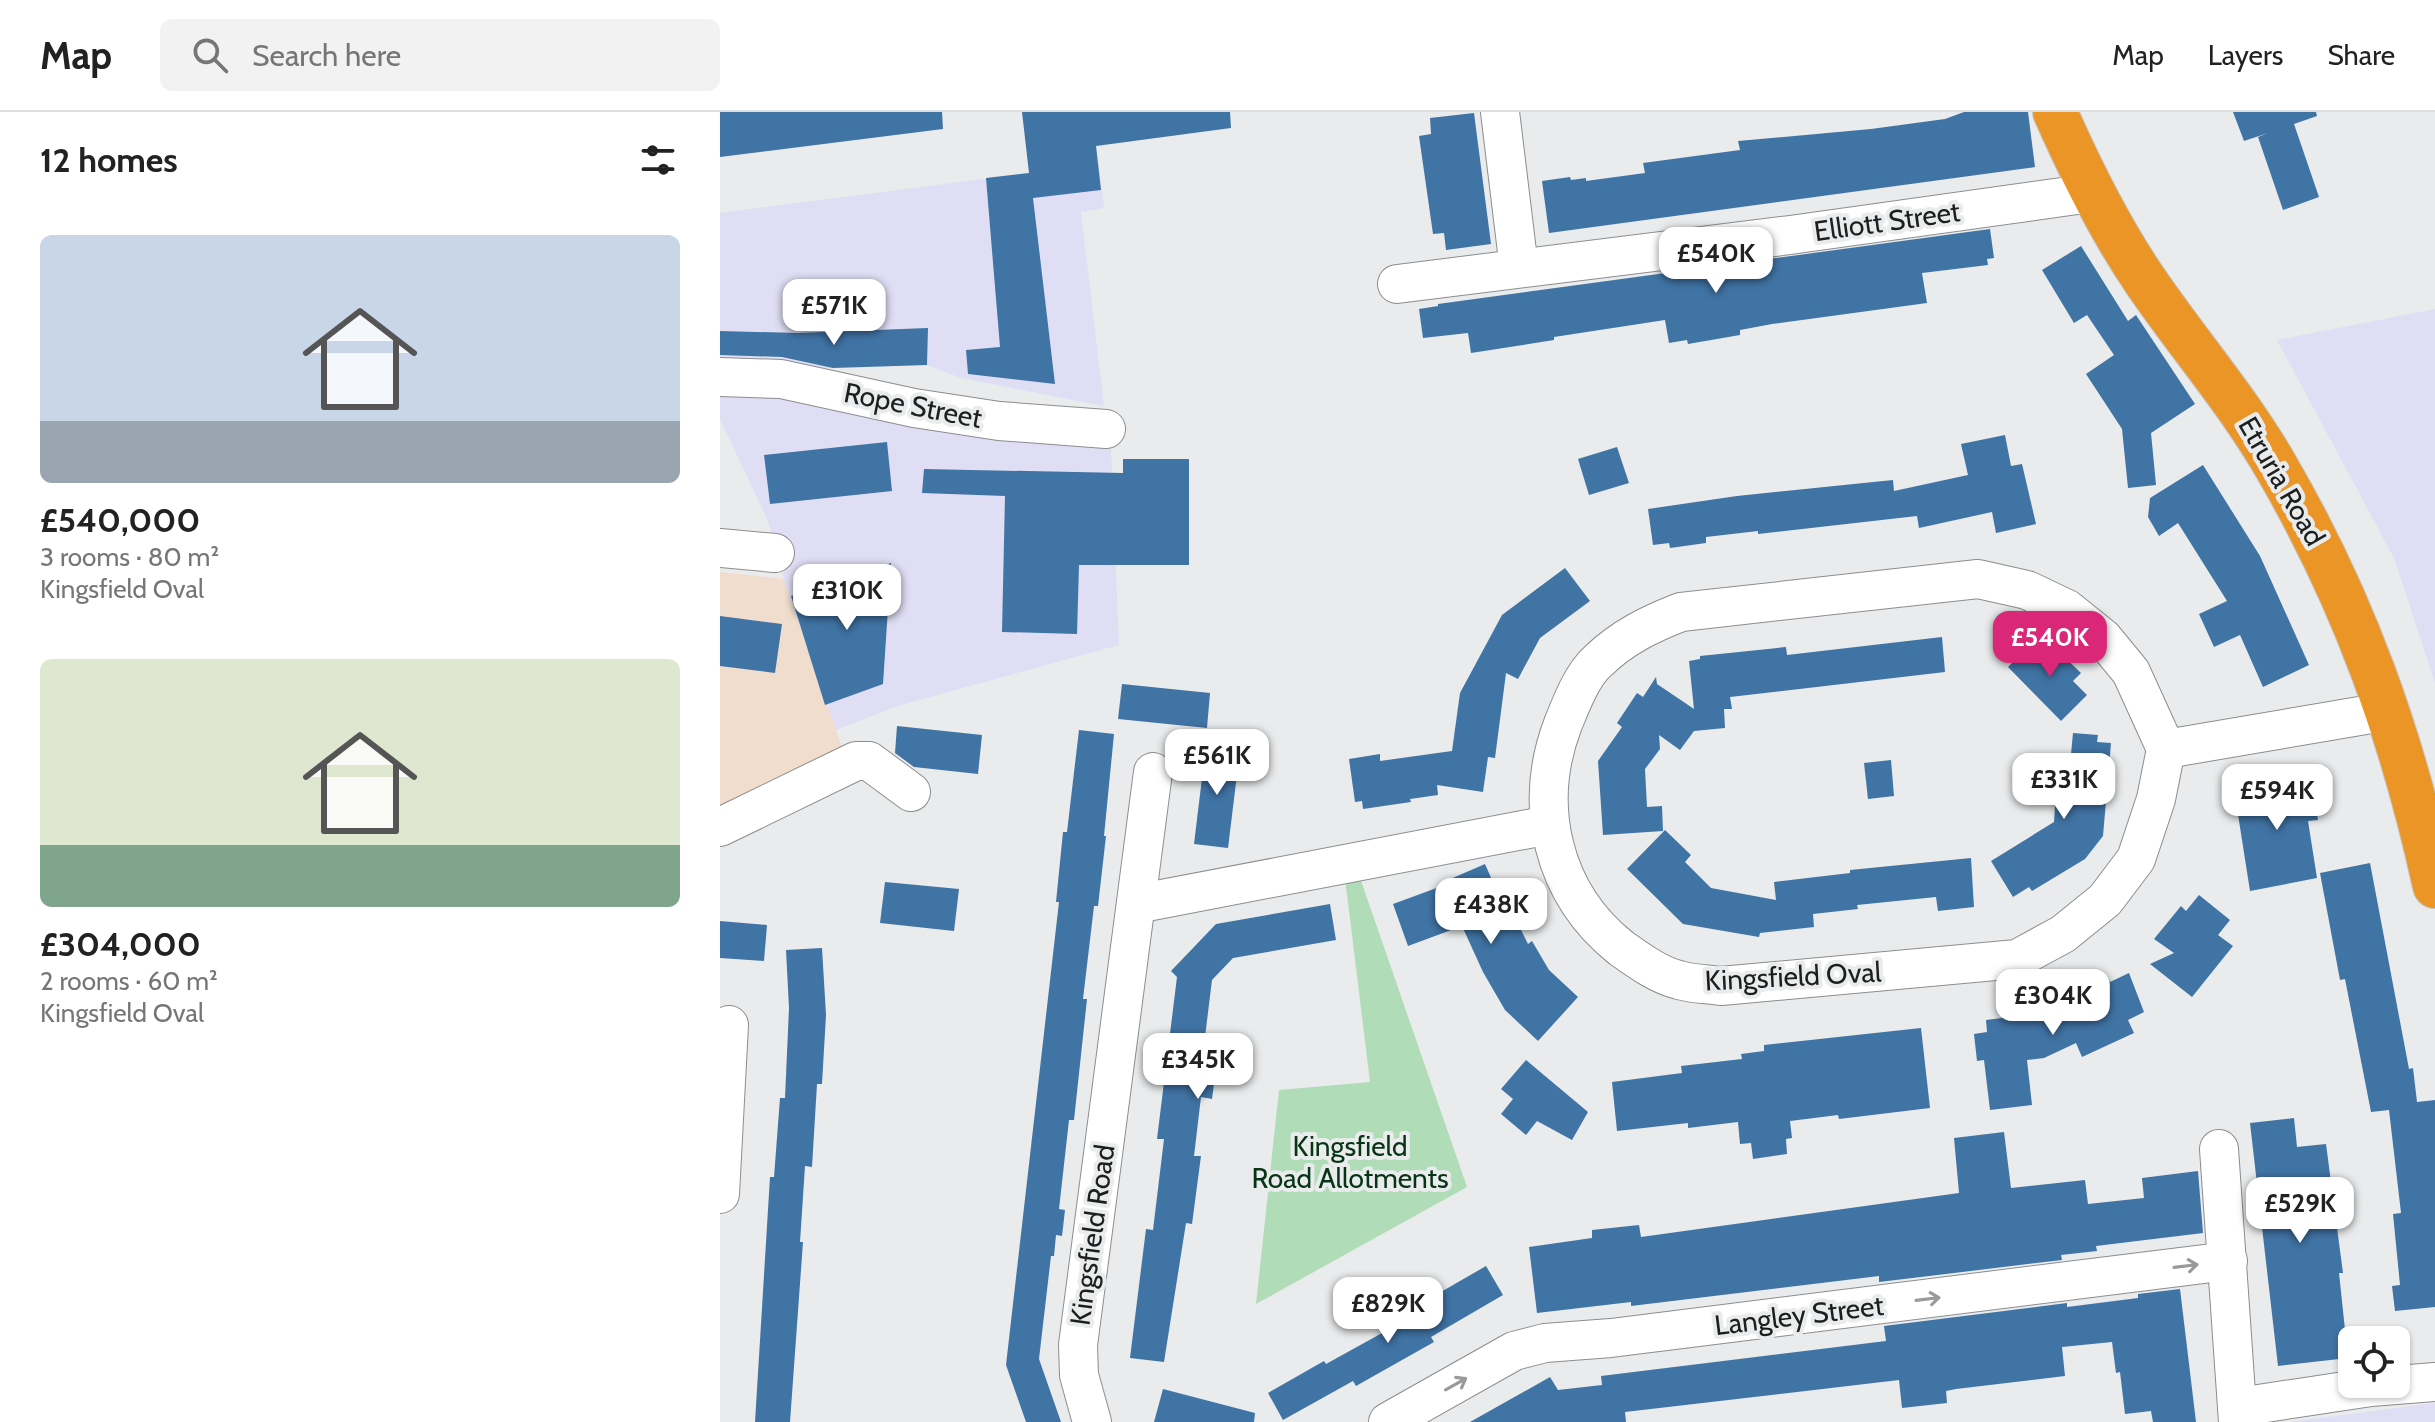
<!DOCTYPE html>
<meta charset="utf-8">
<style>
body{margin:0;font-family:Cabin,sans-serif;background:#f2f2f2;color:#222;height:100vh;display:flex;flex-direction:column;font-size:30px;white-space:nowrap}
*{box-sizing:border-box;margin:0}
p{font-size:26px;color:#767676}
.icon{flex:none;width:44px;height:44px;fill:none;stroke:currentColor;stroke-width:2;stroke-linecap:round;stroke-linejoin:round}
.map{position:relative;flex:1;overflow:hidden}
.side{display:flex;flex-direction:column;background:#fff;width:720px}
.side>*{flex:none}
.fabs{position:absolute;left:1618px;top:1214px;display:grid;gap:16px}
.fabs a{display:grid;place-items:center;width:72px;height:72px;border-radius:12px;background:#fff;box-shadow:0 2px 6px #0004;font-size:40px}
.price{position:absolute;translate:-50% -68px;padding:0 18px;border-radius:16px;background:#fff;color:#222;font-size:26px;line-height:52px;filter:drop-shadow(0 2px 4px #0008)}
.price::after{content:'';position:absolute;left:50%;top:48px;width:24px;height:18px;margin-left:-12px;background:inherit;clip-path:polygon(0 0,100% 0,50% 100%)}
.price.current{background:#db2777;color:#fff}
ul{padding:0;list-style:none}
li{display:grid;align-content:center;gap:16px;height:424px;padding:0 40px}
li span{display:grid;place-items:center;height:248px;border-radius:12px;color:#555}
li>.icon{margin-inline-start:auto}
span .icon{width:144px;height:144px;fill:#fffc;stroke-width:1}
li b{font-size:34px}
h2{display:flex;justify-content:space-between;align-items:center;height:96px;padding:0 40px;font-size:34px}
header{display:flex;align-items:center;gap:48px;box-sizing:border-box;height:112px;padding:0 40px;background:#fff;border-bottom:2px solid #e0e0e0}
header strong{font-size:38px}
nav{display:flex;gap:44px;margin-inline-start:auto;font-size:28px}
.search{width:560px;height:72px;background:#f2f2f2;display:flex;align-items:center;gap:20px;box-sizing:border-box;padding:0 28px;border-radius:12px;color:#767676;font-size:30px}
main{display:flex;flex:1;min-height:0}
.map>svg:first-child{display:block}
</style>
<header>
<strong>Map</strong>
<div class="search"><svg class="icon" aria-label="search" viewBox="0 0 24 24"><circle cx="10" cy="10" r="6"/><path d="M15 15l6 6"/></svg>Search here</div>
<nav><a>Map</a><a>Layers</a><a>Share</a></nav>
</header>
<main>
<section class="side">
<h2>12 homes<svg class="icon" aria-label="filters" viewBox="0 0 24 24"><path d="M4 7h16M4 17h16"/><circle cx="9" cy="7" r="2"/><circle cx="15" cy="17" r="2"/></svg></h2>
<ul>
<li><span style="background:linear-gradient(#c9d6e8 75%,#9aa5b1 0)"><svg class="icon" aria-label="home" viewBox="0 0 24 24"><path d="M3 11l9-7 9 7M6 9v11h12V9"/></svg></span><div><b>£540,000</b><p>3 rooms · 80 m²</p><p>Kingsfield Oval</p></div></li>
<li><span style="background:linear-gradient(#dfe7d0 75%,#7fa58c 0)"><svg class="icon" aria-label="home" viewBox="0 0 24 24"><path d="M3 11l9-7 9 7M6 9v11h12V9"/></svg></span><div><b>£304,000</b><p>2 rooms · 60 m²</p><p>Kingsfield Oval</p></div></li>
</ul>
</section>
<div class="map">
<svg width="1715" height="1310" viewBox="0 0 1715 1310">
<rect width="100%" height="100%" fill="#e9ebec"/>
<g fill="#e0def4">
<path d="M 372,0 L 384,96 L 361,100 L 384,294 L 241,266 L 207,253 L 76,257 L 0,254 L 0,101 L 309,61 Z"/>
<path d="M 1715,197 L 1715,571 L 1674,446 L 1557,228 Z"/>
<path d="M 30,278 L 209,316 L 391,336 L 399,533 L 177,594 L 114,619 L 64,467 L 48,409 L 0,307 L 0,279 Z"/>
<path d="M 1715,1291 L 1715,1310 L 1569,1310 Z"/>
</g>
<path fill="#f1ddce" d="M 0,460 L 64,467 L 122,636 L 0,698 Z"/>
<path fill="#b1dcb8" d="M 639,763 L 747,1075 L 536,1192 L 559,978 L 650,970 L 625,766 Z"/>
<g fill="#4074a5">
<path d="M 0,0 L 222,0 L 223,17 L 0,45 Z"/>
<path d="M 302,0 L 510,0 L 511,16 L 376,34 L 381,78 L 313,86 L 335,272 L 248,262 L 246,238 L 280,235 L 266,66 L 309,61 Z"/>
<path d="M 1244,0 L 1308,0 L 1315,55 L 829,121 L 822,69 L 850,65 L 851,68 L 866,66 L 866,69 L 925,61 L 923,51 L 1020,38 L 1018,29 L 1151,17 L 1225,7 Z"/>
<path d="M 1513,0 L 1596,0 L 1597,4 L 1574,12 L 1599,85 L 1563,98 L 1538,25 L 1548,21 L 1524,29 Z"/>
<path d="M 754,1 L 771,132 L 726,138 L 724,121 L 713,122 L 699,24 L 711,22 L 710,6 Z"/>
<path d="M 1270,117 L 1274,146 L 1267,147 L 1268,153 L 1202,161 L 1207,191 L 1052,212 L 1020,218 L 1020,223 L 968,232 L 967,228 L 949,231 L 945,208 L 834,225 L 834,228 L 751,241 L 748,221 L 703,226 L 699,197 L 718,194 L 718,192 Z"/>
<path d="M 1361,134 L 1408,209 L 1416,203 L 1475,292 L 1431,321 L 1436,373 L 1408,376 L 1402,317 L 1366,262 L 1394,243 L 1367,203 L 1354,211 L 1322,158 Z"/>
<path d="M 208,216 L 207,253 L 113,256 L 62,245 L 0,243 L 0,219 L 78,221 Z"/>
<path d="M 1285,323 L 1291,354 L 1302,352 L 1316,412 L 1276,421 L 1272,400 L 1199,416 L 1197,404 L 1038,422 L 1038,419 L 986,425 L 986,431 L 950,436 L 949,431 L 933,433 L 928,397 L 1017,384 L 1173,368 L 1174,379 L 1248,363 L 1241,332 Z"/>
<path d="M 167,330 L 172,379 L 50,392 L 44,343 Z"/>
<path d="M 897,335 L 909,371 L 869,383 L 858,347 Z"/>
<path d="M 403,347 L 469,347 L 469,453 L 359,453 L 357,522 L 282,520 L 285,384 L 202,381 L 204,357 L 403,361 Z"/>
<path d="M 1483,353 L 1540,444 L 1589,553 L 1543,575 L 1520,523 L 1494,535 L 1479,502 L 1507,489 L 1458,411 L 1439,424 L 1428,405 L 1430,386 Z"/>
<path d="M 171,451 L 163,572 L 105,593 L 71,484 Z"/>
<path d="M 845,456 L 870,489 L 820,526 L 798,567 L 786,561 L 775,646 L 768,645 L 763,680 L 717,673 L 718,683 L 690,687 L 691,690 L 643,697 L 642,689 L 635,690 L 629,647 L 660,642 L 660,649 L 732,639 L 740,581 L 782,503 Z"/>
<path d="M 0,504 L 62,512 L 55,561 L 0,554 Z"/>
<path d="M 1222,525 L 1225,560 L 1010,585 L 1012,597 L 1004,597 L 1005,616 L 974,619 L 960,638 L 939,623 L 940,637 L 925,657 L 927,695 L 942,694 L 943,719 L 883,723 L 878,649 L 902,615 L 897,611 L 917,581 L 923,585 L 936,565 L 937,572 L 974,597 L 969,549 L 980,547 L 980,544 L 1066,535 L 1067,543 Z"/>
<path d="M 1314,529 L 1327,542 L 1334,535 L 1361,561 L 1353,569 L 1367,583 L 1341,609 L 1288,555 Z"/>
<path d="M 402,572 L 490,581 L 487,616 L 398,607 Z"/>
<path d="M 177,614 L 262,623 L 258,662 L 194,655 L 175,641 Z"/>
<path d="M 359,618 L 394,622 L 384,724 L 386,724 L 378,794 L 374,794 L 363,887 L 367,887 L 354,1008 L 349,1008 L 339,1097 L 345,1098 L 342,1124 L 336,1123 L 334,1144 L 331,1144 L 319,1247 L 341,1310 L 306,1310 L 286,1253 L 339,790 L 336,790 L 343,720 L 347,720 Z"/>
<path d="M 1353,621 L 1378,623 L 1377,630 L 1391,631 L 1383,724 L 1365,747 L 1312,779 L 1309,775 L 1293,785 L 1271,749 L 1334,710 L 1337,662 L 1349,663 Z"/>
<path d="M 486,633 L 520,638 L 508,736 L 474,732 Z"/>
<path d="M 1171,648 L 1174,684 L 1148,687 L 1144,651 Z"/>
<path d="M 1592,666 L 1598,708 L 1588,709 L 1597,766 L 1530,779 L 1514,677 Z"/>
<path d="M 945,718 L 971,743 L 965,750 L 991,776 L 1056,788 L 1054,770 L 1130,761 L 1130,758 L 1251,746 L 1254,795 L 1218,799 L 1216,785 L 1137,793 L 1138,797 L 1093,802 L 1094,815 L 1040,821 L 1039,825 L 963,812 L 907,757 Z"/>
<path d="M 1650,751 L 1689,957 L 1693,956 L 1697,990 L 1715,988 L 1715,1195 L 1675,1199 L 1672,1174 L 1680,1173 L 1673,1102 L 1681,1101 L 1669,998 L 1651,1000 L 1625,867 L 1620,868 L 1600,761 Z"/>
<path d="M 765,752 L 780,786 L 784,784 L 808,832 L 812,829 L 829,858 L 858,885 L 818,929 L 785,898 L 763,860 L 742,814 L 688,834 L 673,792 L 722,774 L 721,771 Z"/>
<path d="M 165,770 L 239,777 L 234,819 L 160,811 Z"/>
<path d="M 1479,783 L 1510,808 L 1498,823 L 1513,834 L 1472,885 L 1430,852 L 1454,841 L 1434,827 L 1461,794 L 1466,799 Z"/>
<path d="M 610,792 L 616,828 L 513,846 L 492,868 L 485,925 L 500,927 L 492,987 L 481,985 L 474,1044 L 481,1044 L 472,1112 L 466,1111 L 444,1250 L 410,1246 L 426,1117 L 433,1118 L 444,1027 L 437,1027 L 457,865 L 451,859 L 496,812 Z"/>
<path d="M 0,809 L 47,813 L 44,849 L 0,846 Z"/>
<path d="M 102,836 L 106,903 L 102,972 L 97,972 L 92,1055 L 85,1054 L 80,1130 L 83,1130 L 70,1310 L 35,1310 L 50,1065 L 54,1065 L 60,986 L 65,986 L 69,896 L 66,838 Z"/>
<path d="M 1409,861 L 1424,900 L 1408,908 L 1414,921 L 1362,945 L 1356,931 L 1324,946 L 1307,948 L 1312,993 L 1270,998 L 1264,948 L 1257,949 L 1254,922 L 1267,920 L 1266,908 L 1321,901 L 1352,887 L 1350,884 L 1388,866 L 1390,870 Z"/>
<path d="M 1201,916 L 1210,996 L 1119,1007 L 1118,1003 L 1070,1009 L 1072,1026 L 1066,1027 L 1067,1042 L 1033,1047 L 1031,1031 L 1020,1032 L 1018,1010 L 968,1016 L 968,1011 L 897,1019 L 892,970 L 962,961 L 961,954 L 1022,947 L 1021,942 L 1044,939 L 1044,933 Z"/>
<path d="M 806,948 L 868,1000 L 852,1028 L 817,1009 L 806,1023 L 781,1002 L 793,987 L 781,977 Z"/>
<path d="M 1574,1006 L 1577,1035 L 1606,1032 L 1623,1161 L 1619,1161 L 1628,1246 L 1558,1254 L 1530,1011 Z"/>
<path d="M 1284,1020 L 1291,1076 L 1365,1068 L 1368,1092 L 1424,1086 L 1422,1066 L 1478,1059 L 1483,1121 L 1376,1134 L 1377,1139 L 1341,1143 L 1342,1148 L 1159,1170 L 1159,1164 L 911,1194 L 911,1190 L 817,1201 L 809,1135 L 872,1126 L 872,1118 L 919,1113 L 921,1125 L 1239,1081 L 1234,1026 Z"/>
<path d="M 766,1154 L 783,1183 L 711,1225 L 714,1230 L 636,1274 L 633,1269 L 563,1308 L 548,1281 L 604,1249 L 606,1252 L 711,1194 L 707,1188 Z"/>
<path d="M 1460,1177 L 1476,1310 L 1433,1310 L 1431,1299 L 1405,1302 L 1400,1260 L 1396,1261 L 1392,1230 L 1342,1235 L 1345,1264 L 1236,1277 L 1226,1279 L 1227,1291 L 1182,1296 L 1179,1268 L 905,1300 L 906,1310 L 750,1310 L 830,1265 L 838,1278 L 882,1273 L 881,1264 L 1166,1229 L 1164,1214 L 1347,1191 L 1347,1195 L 1418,1186 L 1418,1182 Z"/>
<path d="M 443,1277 L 535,1301 L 534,1310 L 434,1310 Z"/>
</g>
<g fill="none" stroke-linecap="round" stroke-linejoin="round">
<g stroke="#8c8d8e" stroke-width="40">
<g id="street">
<path d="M 780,0 L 799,156"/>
<path d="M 677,172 L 1070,123 L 1371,81"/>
<path d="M 0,265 L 61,267 L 194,296 L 279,309 L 386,317"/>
<path d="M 0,436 L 55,441"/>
<path d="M 1258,467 L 1307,478 L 1347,497 L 1383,526 L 1411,560 L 1446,637 L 1436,687 L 1416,747 L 1385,788 L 1343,822 L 1297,847 L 1001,874 C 987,872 972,872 959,868 C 938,863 918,848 901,836 C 832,781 812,693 843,612 C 851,592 862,563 878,549 C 903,525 930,512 961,500 Z"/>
<path d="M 1446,637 L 1669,599"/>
<path d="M 0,715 L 136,649 L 149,649 L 191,680"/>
<path d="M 416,792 L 829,713"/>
<path d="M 1499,1037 L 1518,1310"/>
<path d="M 0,1082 L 9,913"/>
<path d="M 1519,1295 L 1651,1275 L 1715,1270"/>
<path d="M 372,1310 L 359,1263 L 358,1233 L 433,660"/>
<path d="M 668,1310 L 794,1239 L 825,1231 L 891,1226 L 1508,1149"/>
</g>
</g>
<g stroke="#c4c4c4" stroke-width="46">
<path id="highway" d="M 1335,0 C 1361,59 1389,116 1426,170 C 1469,233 1520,291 1558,358 C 1635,491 1682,624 1715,774"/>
</g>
<use href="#street" stroke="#fff" stroke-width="38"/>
<use href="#highway" stroke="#eb9527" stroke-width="44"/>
</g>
<defs><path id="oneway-shaft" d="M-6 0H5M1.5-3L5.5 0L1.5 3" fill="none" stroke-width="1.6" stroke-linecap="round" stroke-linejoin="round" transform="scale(2)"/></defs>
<g stroke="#999a9a">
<use href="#oneway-shaft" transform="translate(1466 1154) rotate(-7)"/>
<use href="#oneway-shaft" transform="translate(1208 1187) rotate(-7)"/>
<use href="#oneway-shaft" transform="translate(736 1272) rotate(-29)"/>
</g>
<g text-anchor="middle" stroke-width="8" stroke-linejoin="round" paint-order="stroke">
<g font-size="28" fill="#1d1e1e" stroke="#e9ebec">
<text transform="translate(1167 109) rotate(-8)" y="10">Elliott Street</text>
<text transform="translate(193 293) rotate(11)" y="10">Rope Street</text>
<text transform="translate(1562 369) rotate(60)" y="10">Etruria Road</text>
<text transform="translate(1073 864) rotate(-3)" y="10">Kingsfield Oval</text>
<text transform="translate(372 1123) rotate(-82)" y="10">Kingsfield Road</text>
<text transform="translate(1079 1203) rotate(-7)" y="10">Langley Street</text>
</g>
<g font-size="28" fill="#063414" stroke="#e9ebec">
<text x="630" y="1044">Kingsfield<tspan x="630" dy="32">Road Allotments</tspan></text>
</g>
</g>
</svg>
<div class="fabs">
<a><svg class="icon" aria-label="locate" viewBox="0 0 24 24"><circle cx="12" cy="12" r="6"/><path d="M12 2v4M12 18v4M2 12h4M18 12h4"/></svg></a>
</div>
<b class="price" style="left:996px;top:183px">£540K</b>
<b class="price" style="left:114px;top:235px">£571K</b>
<b class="price" style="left:127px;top:520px">£310K</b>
<b class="price current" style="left:1330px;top:567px">£540K</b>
<b class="price" style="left:497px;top:685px">£561K</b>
<b class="price" style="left:1344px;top:709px">£331K</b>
<b class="price" style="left:1557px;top:720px">£594K</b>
<b class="price" style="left:771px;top:834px">£438K</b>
<b class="price" style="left:1333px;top:925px">£304K</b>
<b class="price" style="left:478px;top:989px">£345K</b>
<b class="price" style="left:1580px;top:1133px">£529K</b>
<b class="price" style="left:668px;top:1233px">£829K</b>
</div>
</main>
